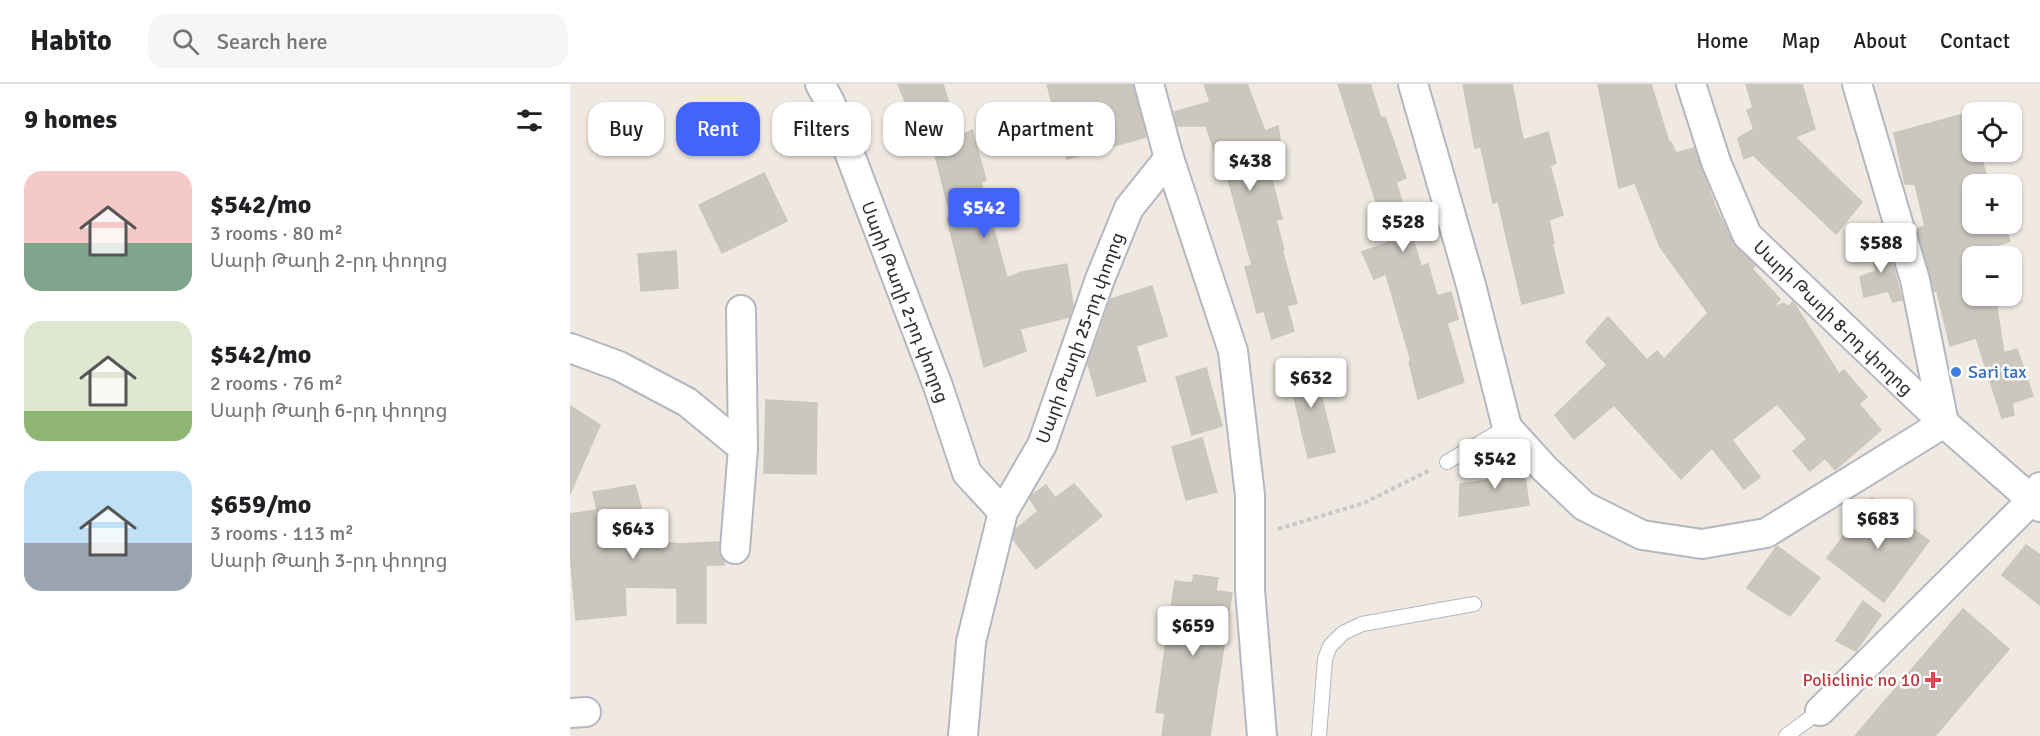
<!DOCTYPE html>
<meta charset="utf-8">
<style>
body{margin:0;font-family:Signika,"Noto Sans Armenian",sans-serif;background:#f6f6f6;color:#202124;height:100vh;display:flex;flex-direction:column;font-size:22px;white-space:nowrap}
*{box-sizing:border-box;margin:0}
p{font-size:20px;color:#757577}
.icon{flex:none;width:33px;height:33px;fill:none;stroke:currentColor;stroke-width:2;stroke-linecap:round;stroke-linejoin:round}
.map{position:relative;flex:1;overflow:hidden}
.panel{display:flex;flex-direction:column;background:#fff;width:570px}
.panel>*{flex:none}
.top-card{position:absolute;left:18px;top:18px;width:570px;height:54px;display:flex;gap:12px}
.fabs{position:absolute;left:1392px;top:18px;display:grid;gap:12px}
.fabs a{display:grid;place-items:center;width:60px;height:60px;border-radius:12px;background:#fff;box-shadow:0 2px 4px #0004;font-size:30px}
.price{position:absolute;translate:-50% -51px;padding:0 14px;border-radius:6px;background:#fff;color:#222;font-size:20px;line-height:39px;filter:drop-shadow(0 2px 3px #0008)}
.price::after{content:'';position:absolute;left:50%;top:36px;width:18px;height:14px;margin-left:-9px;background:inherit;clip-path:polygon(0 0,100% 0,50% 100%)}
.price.active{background:#4264fb;color:#fff}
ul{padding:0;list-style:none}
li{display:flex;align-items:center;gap:18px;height:150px;padding:0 24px}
li span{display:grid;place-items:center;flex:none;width:168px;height:120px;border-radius:18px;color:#555}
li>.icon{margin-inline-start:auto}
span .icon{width:72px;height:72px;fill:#fffc;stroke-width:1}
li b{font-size:26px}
h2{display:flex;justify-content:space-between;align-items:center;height:72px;padding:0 24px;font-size:26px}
.chip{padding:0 21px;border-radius:18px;background:#fff;box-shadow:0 2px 4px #0004;font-size:21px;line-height:54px}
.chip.active{background:#4264fb;color:#fff}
header{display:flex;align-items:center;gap:36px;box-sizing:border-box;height:84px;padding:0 30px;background:#fff;border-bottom:2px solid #e0e0e0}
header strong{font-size:28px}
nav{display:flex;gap:33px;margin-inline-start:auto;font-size:21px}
.search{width:420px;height:54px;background:#f6f6f6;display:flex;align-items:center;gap:15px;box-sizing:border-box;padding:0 21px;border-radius:18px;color:#757577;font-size:22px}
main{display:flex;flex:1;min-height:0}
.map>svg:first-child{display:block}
</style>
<header>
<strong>Habito</strong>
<div class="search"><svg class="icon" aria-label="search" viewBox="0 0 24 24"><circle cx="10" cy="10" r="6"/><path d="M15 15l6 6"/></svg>Search here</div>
<nav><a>Home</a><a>Map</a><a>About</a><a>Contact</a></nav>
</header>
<main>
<section class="panel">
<h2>9 homes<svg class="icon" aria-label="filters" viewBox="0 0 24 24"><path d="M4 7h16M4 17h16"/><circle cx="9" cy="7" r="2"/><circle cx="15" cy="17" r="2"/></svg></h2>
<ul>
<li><span style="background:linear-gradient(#f6c9c9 60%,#7fa58c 0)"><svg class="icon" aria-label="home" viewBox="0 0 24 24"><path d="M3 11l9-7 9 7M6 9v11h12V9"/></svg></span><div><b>$542/mo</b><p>3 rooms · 80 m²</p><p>Սարի Թաղի 2-րդ փողոց</p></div></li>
<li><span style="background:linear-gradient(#dfe7d0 75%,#8fb573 0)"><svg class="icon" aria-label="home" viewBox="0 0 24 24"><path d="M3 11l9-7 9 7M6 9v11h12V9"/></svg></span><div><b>$542/mo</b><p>2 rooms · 76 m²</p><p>Սարի Թաղի 6-րդ փողոց</p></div></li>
<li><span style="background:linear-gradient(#bfe0f5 60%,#9aa5b1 0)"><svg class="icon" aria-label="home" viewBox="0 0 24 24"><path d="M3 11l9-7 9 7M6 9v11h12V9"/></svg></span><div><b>$659/mo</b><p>3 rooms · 113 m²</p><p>Սարի Թաղի 3-րդ փողոց</p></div></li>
</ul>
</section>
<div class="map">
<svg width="1470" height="652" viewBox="0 0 1470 652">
<rect width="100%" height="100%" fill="#efe9e1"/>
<g fill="#cbc7bf" stroke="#cbc5ba" stroke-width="1.5">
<path d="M 328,0 L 373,0 L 389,53 L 402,46 L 416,96 L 411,98 L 437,194 L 452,188 L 497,180 L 503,222 L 499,233 L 450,245 L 456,267 L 414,283 L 377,134 L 381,133 L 357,40 L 346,45 Z"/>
<path d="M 477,0 L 563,0 L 576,53 L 497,75 Z"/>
<path d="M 634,0 L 677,0 L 695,47 L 708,42 L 712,68 L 696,74 L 712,135 L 706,136 L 714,166 L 712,166 L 727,219 L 717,222 L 724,247 L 702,255 L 694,227 L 687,229 L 675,183 L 682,181 L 656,88 L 652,90 L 636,42 L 607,42 L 604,28 L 640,18 Z"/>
<path d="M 768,0 L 800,0 L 811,34 L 815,33 L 836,94 L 826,98 L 851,182 L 858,180 L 867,212 L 881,208 L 888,235 L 877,239 L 894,298 L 848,315 L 839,278 L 841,277 L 816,190 L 804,195 L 792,168 L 817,159 L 813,139 Z"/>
<path d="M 893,0 L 942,0 L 953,56 L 978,48 L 986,79 L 980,82 L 993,131 L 979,136 L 984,159 L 982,159 L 994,209 L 952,220 L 928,117 L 923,119 L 911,63 L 905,64 Z"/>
<path d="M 1028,0 L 1081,0 L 1099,58 L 1101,58 L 1106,69 L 1124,64 L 1145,122 L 1162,157 L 1185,182 L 1182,185 L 1210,215 L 1203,223 L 1214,219 L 1218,223 L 1223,218 L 1269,290 L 1274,286 L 1297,313 L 1289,320 L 1311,346 L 1265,386 L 1255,374 L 1240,387 L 1223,367 L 1237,355 L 1207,320 L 1162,356 L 1190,393 L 1174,405 L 1142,364 L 1111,395 L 1044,321 L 1004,355 L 985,331 L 1037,281 L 1016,258 L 1038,233 L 1077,276 L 1087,267 L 1094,275 L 1138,229 L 1090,163 L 1065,99 L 1049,104 Z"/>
<path d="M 1176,0 L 1232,0 L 1245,45 L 1225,53 L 1292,118 L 1266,150 L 1183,71 L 1174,75 L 1168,54 L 1184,45 L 1177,26 L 1183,24 Z"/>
<path d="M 1405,27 L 1402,28 L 1402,68 L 1413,68 L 1409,69 L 1420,100 L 1402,100 L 1402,140 L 1434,140 L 1440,157 L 1417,165 L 1418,172 L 1402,172 L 1402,212 L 1425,212 L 1434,269 L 1447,265 L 1463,312 L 1442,319 L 1444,331 L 1432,334 L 1406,254 L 1380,262 L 1367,207 L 1364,207 L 1347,145 L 1355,142 L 1345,100 L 1335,100 L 1324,49 Z"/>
<path d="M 194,89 L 217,137 L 152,169 L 129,121 Z"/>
<path d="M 1316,156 L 1332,216 L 1323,218 L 1318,207 L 1294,213 L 1290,193 L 1306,187 L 1298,162 Z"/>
<path d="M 106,167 L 108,204 L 71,207 L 68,170 Z"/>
<path d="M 582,202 L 597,252 L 566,262 L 576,297 L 527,312 L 518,280 L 541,215 Z"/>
<path d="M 740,274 L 749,303 L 765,368 L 738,374 L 717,282 Z"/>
<path d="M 636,284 L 652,342 L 622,351 L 606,293 Z"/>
<path d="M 196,316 L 247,319 L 246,390 L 194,389 Z"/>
<path d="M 0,322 L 30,341 L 0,410 Z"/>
<path d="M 632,354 L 647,408 L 616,416 L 602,363 Z"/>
<path d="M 945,377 L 954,386 L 959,421 L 889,432 L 890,400 L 918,396 L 918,380 Z"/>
<path d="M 504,400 L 532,432 L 466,485 L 443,455 L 445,446 L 468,427 L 460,415 L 462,411 L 476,401 L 485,414 Z"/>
<path d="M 65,401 L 80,456 L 108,460 L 149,458 L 150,472 L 154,477 L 154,481 L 136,481 L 136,539 L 107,539 L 107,504 L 55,503 L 56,531 L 6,536 L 0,468 L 0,430 L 27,426 L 23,408 Z"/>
<path d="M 1302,414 L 1359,457 L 1314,518 L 1257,474 Z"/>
<path d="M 1456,461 L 1470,471 L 1470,521 L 1432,491 Z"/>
<path d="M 1207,462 L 1250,494 L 1220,532 L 1177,504 Z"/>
<path d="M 624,491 L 648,494 L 646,507 L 662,509 L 640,652 L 592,652 L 595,629 L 586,628 L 605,497 L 622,499 Z"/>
<path d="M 1293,517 L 1311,531 L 1286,567 L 1266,557 Z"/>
<path d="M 1393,525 L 1439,565 L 1365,652 L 1285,652 Z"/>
</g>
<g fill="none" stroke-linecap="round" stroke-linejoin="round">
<g stroke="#b4b7c1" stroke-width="16">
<g id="service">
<path d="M 877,378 L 937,343"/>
<path d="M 749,652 L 755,575 L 760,562 L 773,549 L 792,540 L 904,520"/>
<path d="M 1216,652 L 1250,627"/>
</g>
</g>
<g stroke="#b4b7c1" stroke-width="32">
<g id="minor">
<path d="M 250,0 L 260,18 L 368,302 L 397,389 L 433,428"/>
<path d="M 579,0 L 599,74 L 663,267 L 680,411 L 680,506 L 692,652"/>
<path d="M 843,0 L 901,201 L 937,343 L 974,384 L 1014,422 L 1072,451 L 1132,460 L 1196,449 L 1374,339 L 1345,196 L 1287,0"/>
<path d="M 1121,0 L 1146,78 L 1177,151 L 1374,339 L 1470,423"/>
<path d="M 0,264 L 49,282 L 117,318 L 173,364"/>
<path d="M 165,465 L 173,364 L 171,226"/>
<path d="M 1250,627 L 1462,416 L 1470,403"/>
<path d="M 0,629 L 16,628"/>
<path d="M 393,652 L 401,558 L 433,428 L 472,361 L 530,195 L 559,124 L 599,74"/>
</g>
</g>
<path stroke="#c9c9c9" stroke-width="4" stroke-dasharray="4.5 3" stroke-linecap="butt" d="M 708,445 L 794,419 L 860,386"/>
<use href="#service" stroke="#fff" stroke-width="14"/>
<use href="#minor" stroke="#fff" stroke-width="28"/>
</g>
<circle fill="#3f7fe0" stroke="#fff" stroke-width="2" cx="1386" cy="288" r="6"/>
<path fill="#e0444e" stroke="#fff" stroke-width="2" d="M1360 587h6v6h6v6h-6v6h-6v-6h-6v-6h6z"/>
<g text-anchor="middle" stroke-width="5" stroke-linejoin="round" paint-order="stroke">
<g font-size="18" fill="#2e2e2e" stroke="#fff">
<text transform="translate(335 218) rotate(69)" y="6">Սարի Թաղի 2-րդ փողոց</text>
<text transform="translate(1263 234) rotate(44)" y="6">Սարի Թաղի 8-րդ փողոց</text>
<text transform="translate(510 254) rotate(-70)" y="6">Սարի Թաղի 25-րդ փողոց</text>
</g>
<g font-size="18" fill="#366cbe" stroke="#fff" text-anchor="start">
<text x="1398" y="294">Sari tax</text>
</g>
<g font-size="18" fill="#be3a42" stroke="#fff" text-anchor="end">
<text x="1350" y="602">Policlinic no 10</text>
</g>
</g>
</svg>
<div class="fabs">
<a><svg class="icon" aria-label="locate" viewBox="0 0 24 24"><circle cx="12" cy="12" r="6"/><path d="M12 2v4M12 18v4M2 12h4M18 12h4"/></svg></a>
<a>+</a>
<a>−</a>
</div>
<b class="price" style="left:680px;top:108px">$438</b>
<b class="price active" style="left:414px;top:155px">$542</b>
<b class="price" style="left:833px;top:169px">$528</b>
<b class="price" style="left:1311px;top:190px">$588</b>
<b class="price" style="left:741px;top:325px">$632</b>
<b class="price" style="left:925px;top:406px">$542</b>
<b class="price" style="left:1308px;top:466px">$683</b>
<b class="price" style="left:63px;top:476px">$643</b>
<b class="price" style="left:623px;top:573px">$659</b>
<div class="top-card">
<a class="chip">Buy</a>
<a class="chip active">Rent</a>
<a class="chip">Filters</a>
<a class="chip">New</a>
<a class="chip">Apartment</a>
</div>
</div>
</main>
